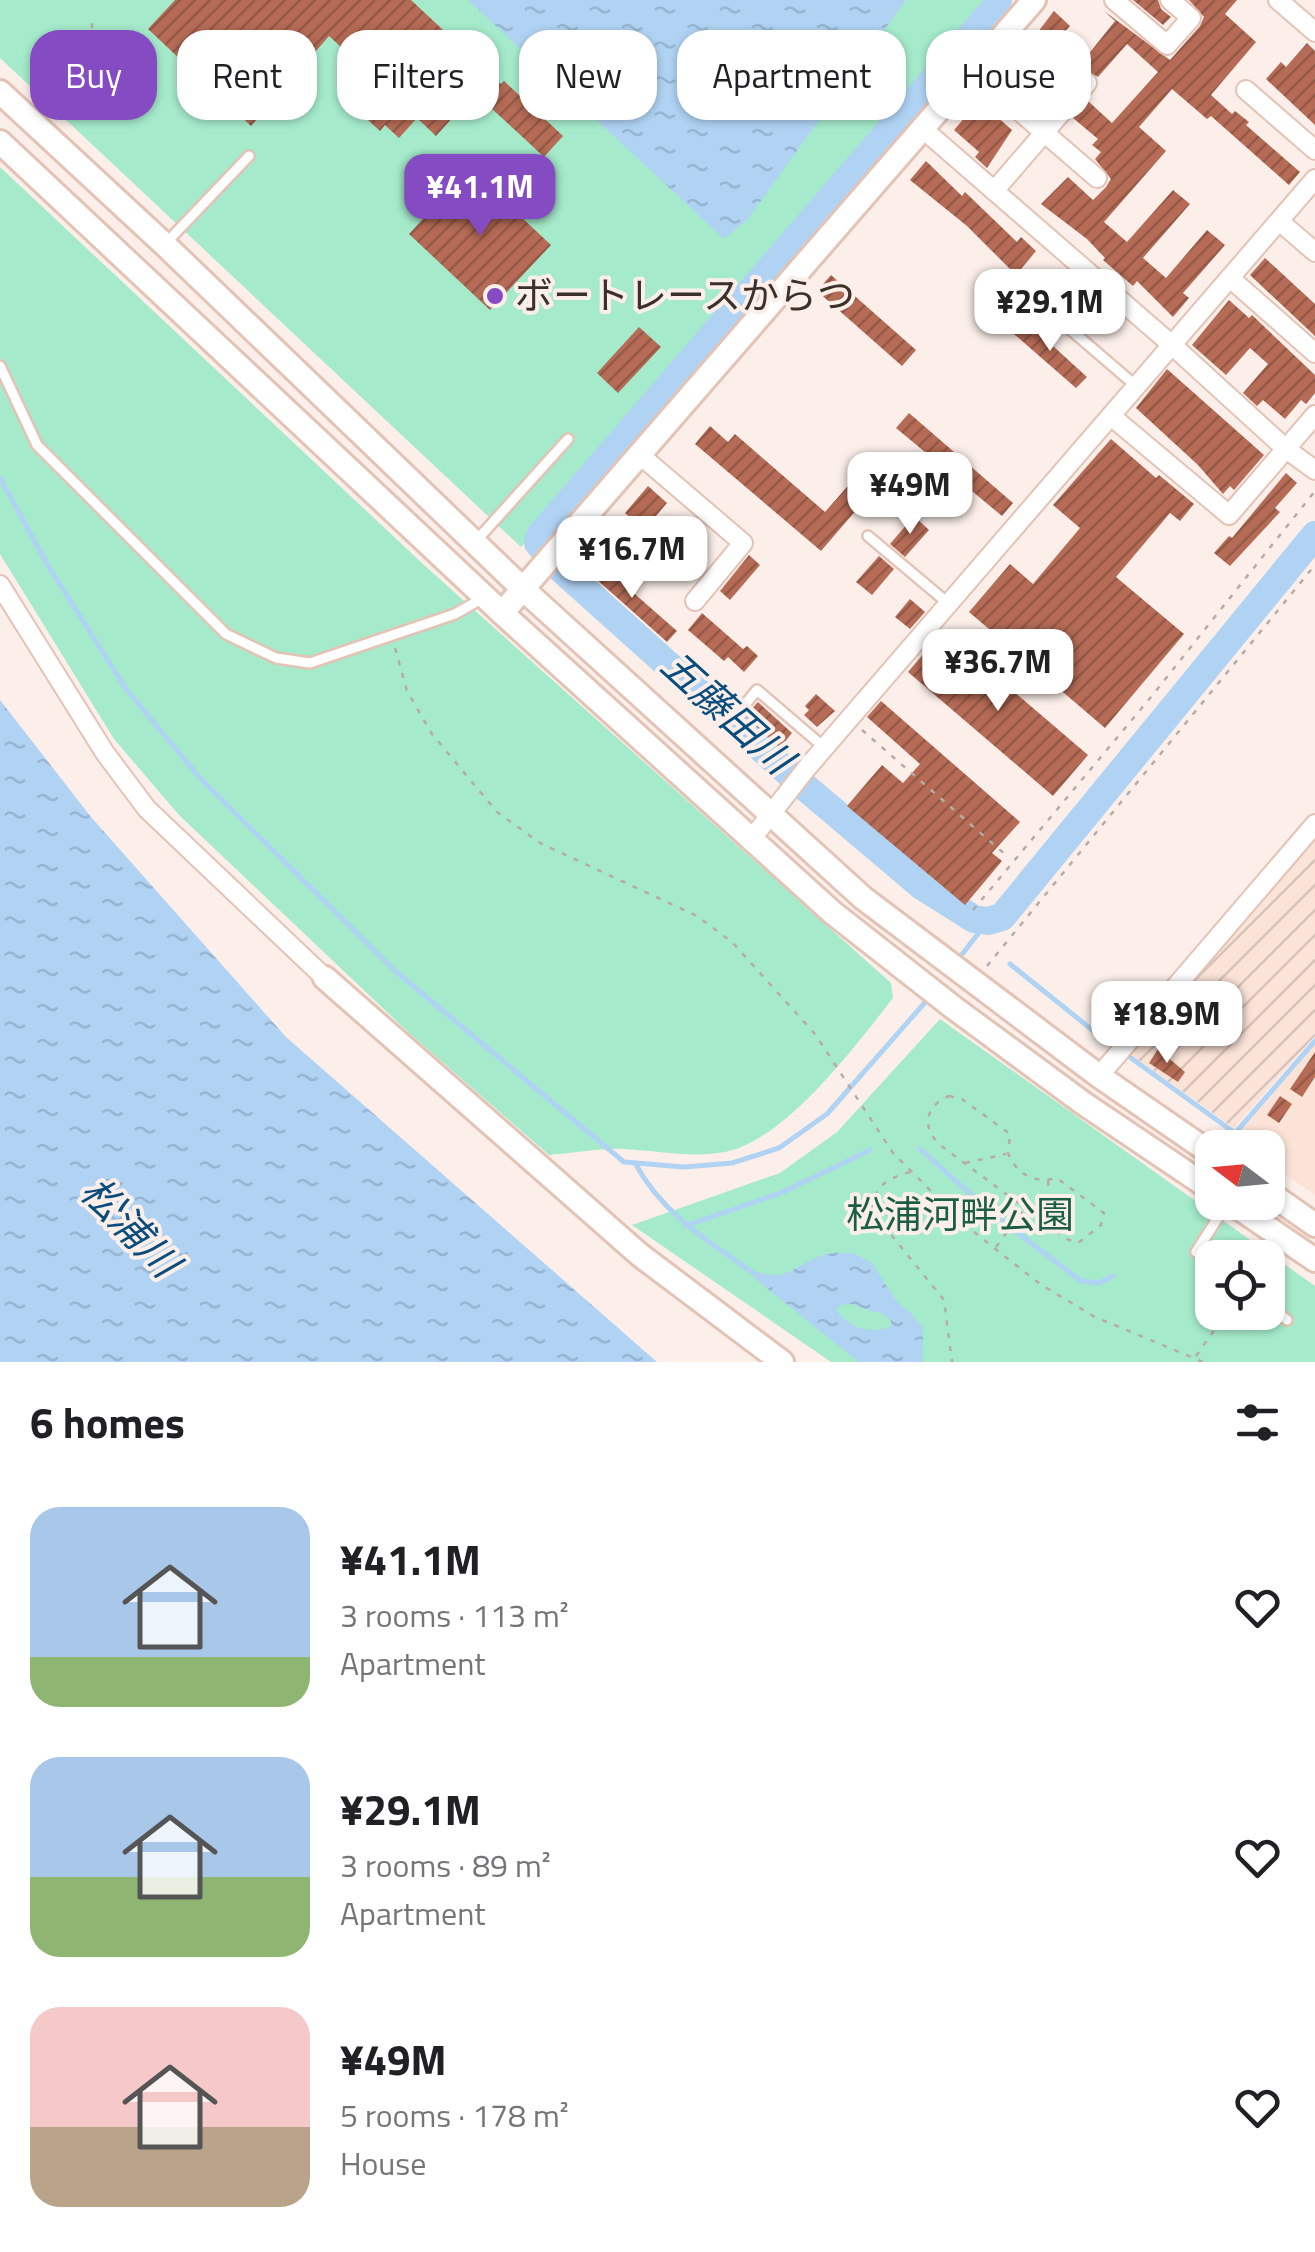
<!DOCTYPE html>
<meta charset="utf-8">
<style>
body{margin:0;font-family:"Titillium Web","Noto Sans JP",sans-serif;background:#f2f2f2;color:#202124;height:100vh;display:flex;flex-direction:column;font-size:38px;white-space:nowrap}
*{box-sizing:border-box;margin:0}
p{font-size:32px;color:#757577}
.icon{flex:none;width:55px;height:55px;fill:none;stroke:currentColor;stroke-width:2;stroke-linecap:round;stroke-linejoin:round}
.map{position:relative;height:1362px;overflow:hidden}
.panel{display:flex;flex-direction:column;background:#fff;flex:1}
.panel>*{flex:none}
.top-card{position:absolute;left:30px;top:30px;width:1255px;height:90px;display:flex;gap:20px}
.needle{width:65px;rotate:286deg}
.fabs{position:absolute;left:1195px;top:1130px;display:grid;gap:20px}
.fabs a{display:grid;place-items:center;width:90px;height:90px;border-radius:20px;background:#fff;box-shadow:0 2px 8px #0004;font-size:50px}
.price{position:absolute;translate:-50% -85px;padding:0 22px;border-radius:20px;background:#fff;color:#222;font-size:32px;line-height:65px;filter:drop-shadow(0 2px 5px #0008)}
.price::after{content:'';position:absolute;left:50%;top:60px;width:30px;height:22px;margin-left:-15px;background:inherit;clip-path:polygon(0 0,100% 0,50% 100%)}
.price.selected{background:#844bc2;color:#fff}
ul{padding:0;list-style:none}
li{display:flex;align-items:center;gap:30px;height:250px;padding:0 30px}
li span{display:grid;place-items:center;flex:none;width:280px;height:200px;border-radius:30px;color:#555}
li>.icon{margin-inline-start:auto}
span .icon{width:120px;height:120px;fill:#fffc;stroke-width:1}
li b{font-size:42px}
h2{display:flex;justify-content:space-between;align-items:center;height:120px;padding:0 30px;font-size:42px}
.pill{padding:0 35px;border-radius:30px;background:#fff;box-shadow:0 2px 8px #0004;font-size:35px;line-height:90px}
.pill.selected{background:#844bc2;color:#fff}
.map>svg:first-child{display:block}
</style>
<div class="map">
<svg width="1315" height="1362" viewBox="0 0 1315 1362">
<defs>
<pattern id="industrial-furrows" width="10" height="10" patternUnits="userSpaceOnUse" patternTransform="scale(2.5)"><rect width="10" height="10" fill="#fbe3d8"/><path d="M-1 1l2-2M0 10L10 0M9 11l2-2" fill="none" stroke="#d8c3ba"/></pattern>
<pattern id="water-ripples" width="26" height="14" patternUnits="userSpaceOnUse" patternTransform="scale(2.5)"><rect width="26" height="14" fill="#b0d3f4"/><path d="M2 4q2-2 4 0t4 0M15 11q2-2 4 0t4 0" fill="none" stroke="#98b5d1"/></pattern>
<pattern id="building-hatch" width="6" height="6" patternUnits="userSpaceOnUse" patternTransform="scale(2.5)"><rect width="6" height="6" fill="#b56b55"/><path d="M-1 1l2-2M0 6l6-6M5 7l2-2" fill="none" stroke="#945847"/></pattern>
</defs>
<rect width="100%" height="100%" fill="#fcefea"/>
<path fill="#fbe3d8" d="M 1315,1044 L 1315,1195 L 1268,1163 L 1268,1148 L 1245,1147 L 1234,1140 Z"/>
<path fill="url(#industrial-furrows)" d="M 1315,840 L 1315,1036 L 1234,1128 L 1130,1054 Z"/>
<g fill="#a5eacb" fill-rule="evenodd">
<path d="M 0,0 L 990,0 L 521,547 L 0,58 Z"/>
<path d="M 0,167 L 424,565 L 891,983 L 893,998 C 856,1045 786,1140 725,1152 C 692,1158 659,1151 625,1149 C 600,1148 574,1153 549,1155 L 409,1033 L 179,815 L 114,739 L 0,554 Z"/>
<path d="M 940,1019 L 1315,1286 L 1315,1362 L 831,1362 L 632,1225 L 780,1173 L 837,1132 ZM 1212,1258 L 1268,1258 L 1268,1312 L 1212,1312 Z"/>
</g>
<g fill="url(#water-ripples)" fill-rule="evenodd">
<path d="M 468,0 L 906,0 L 747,220 L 724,239 Z"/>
<path d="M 0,700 L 91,817 L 286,1037 L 657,1362 L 0,1362 Z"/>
<path d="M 853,1253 L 872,1263 L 897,1302 L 911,1313 L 923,1328 L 923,1362 L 859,1362 L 754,1278 L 759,1272 C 791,1283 800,1259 828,1254 C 836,1252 845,1253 853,1253 ZM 852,1304 L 873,1312 L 880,1312 L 891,1320 L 890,1327 C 869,1334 851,1329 837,1311 L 840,1305 Z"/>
</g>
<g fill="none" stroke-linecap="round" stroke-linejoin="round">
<g stroke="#b0d3f4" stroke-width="5">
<path d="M 0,478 L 47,564 L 126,689 L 200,778 L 394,970 L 624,1162 L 684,1167 L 732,1163 L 779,1148 L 827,1114 L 928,999"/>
<path d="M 956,962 L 988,921"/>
<path d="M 1010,964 L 1106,1041"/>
<path d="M 1131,1058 L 1235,1133"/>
<path d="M 1231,1138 L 1315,1041"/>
<path d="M 920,1149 L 993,1214 L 1081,1281 L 1099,1283 L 1113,1276"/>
<path d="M 635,1163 C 664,1217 714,1245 762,1279"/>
<path d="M 685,1226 L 783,1192 L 870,1150"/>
</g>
<path stroke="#b0d3f4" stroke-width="28" d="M 998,0 L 995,8 L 539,537 L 538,543 L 559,567 L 792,776 L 923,887 L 974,919 L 988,921 L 1002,917 L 1315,535"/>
</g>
<g fill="url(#building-hatch)">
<path d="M 175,0 L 411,0 L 501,84 L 504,81 L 563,136 L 544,157 L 475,93 L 436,136 L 417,118 L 399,138 L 385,125 L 380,131 L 357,110 L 362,104 L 349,92 L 368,72 L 329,36 L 251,126 L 148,29 Z"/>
<path d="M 1133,0 L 1158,0 L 1161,9 L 1171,17 L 1163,25 Z"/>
<path d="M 1189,0 L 1237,0 L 1225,14 L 1256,42 L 1211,95 L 1232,114 L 1235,111 L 1249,122 L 1246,125 L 1300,172 L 1289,185 L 1211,116 L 1207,119 L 1172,89 L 1139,127 L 1166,151 L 1104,222 L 1127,242 L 1173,190 L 1190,204 L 1143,258 L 1166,278 L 1207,230 L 1225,245 L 1183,293 L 1189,298 L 1173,317 L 1137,281 L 1133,286 L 1103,260 L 1105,258 L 1087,239 L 1041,204 L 1068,177 L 1093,200 L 1106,187 L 1111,179 L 1095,159 L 1101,152 L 1092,145 L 1098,139 L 1073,118 L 1088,101 L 1112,123 L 1158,72 L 1127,44 L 1098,77 L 1079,66 L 1115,21 L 1104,11 L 1170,60 L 1200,26 L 1204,17 Z"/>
<path d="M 1054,11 L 1070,26 L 1050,48 L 1074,69 L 1054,92 L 1059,97 L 1046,111 L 1038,104 L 1035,108 L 998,76 L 1011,61 L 1014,63 Z"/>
<path d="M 1307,43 L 1315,51 L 1315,125 L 1266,79 L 1281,62 L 1286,67 Z"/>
<path d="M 979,101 L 1012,130 L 987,168 L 975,157 L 979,152 L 954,130 Z"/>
<path d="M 926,161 L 962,196 L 965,192 L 1017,242 L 1021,237 L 1036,251 L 1016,275 L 967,226 L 910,180 Z"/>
<path d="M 469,169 L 496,194 L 500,190 L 523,212 L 520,216 L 551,245 L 490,310 L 409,234 Z"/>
<path d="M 1265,258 L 1315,304 L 1315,336 L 1250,275 Z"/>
<path d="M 831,275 L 916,350 L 902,366 L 817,291 Z"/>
<path d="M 1229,300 L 1249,318 L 1252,315 L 1315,375 L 1315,393 L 1306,404 L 1301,400 L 1285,419 L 1263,400 L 1257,406 L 1243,393 L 1268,364 L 1250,348 L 1226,375 L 1192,345 Z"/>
<path d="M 1025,321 L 1042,336 L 1045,332 L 1056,342 L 1053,346 L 1087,377 L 1076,388 L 1014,334 Z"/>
<path d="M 639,327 L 661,347 L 618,393 L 597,373 Z"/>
<path d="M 1167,369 L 1264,455 L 1234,490 L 1230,486 L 1223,494 L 1198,465 L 1136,408 Z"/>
<path d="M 909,413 L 1013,503 L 1002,516 L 896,428 Z"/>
<path d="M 710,426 L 728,442 L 735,434 L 825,512 L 861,471 L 877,486 L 821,551 L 695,444 Z"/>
<path d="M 1111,439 L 1156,478 L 1159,475 L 1194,504 L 1180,521 L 1170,513 L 1116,577 L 1184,634 L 1105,728 L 969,612 L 1010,564 L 1033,584 L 1080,528 L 1053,505 Z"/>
<path d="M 1286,473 L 1297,483 L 1275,508 L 1280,512 L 1230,566 L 1214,553 L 1229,536 L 1232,538 Z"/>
<path d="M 648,486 L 667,503 L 644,530 L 625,513 Z"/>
<path d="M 914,516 L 929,530 L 905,557 L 890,544 Z"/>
<path d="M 690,523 L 706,537 L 683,563 L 667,549 Z"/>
<path d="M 749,555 L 760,565 L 730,600 L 720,591 Z"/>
<path d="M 879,556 L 894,569 L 872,595 L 856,582 Z"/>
<path d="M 595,559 L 677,631 L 667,642 L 586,570 Z"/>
<path d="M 910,599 L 925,612 L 910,629 L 895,617 Z"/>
<path d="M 702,613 L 743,649 L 747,646 L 758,656 L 744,672 L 728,657 L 724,661 L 688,630 Z"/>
<path d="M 943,631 L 1088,755 L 1053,796 L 908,672 Z"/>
<path d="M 816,694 L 835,711 L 817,727 L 804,715 L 809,710 L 805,706 Z"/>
<path d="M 881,701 L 1020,822 L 992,853 L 1002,861 L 965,905 L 847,806 L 882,765 L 903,783 L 920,764 L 867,717 Z"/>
<path d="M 758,702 L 792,733 L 780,748 L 745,716 Z"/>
<path d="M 1192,987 L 1204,997 L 1190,1014 L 1178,1004 Z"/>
<path d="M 1158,1049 L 1185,1072 L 1178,1082 L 1149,1063 Z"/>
<path d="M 1315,1052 L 1315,1077 L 1302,1097 L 1290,1089 Z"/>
<path d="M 1280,1096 L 1292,1104 L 1279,1123 L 1267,1115 Z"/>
</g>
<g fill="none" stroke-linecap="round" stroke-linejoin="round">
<g stroke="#e3c3b6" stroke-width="14">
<g id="lane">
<path d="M 165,244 L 249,156"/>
<path d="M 1021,287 L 1136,386"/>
<path d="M 0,366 L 37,445 L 226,634 L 276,658 L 310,663 L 455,614 L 483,598"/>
<path d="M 868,536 L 949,604"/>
<path d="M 476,541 L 568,439"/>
<path d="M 742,708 L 757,690 L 825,748"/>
<path d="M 1212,1264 L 1196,1252 L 1228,1202"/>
<path d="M 1268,1305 L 1287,1320"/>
</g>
</g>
<g stroke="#e3c3b6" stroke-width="22">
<g id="street">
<path d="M 1114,0 L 1167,45 L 1191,18 L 1170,0"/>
<path d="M 1278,0 L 1315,32"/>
<path d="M 973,71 L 1097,178"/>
<path d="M 1246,90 L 1315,150"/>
<path d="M 923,129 L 1172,345 L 1286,449 L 1315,470"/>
<path d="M 994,191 L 1087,83"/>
<path d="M 1279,221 L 1315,252"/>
<path d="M 1230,278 L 1315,353"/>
<path d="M 1111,416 L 1229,515 L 1315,415"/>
<path d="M 640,455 L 743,543 L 695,601"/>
<path d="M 0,585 L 105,753 L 147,809 L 325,978"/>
<path d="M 750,841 L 806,769 L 1315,179"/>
<path d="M 1099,1076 L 1315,824"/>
</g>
</g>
<g stroke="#e3c3b6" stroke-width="28">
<g id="secondary">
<path d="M 0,92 L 165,245 L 523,589 L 863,898 L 1099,1076 L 1212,1154"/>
<path d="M 0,142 L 502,613 L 833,913 L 954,1008 L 1083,1103 L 1212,1190"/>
<path d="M 502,613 L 1034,0"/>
<path d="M 325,978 L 640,1255 L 782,1362"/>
<path d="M 1268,1192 L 1315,1225"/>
<path d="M 1230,1202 L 1315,1260"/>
</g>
</g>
<g stroke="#b7aba6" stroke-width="2.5" stroke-dasharray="5 8" stroke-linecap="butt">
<path d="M 33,96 L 92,33 L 92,16"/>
<path d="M 395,648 L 407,691 L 432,734 L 497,812 L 540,843 L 697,916 L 732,942 L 815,1034 L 893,1153 L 965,1225 L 1040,1284 L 1093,1316 L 1203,1362"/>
<path d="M 862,730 L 1007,856"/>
<path d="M 973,910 L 1151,697 L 1315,491"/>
<path d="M 987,966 L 1315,565"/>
<path d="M 949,1096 L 962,1099 L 1010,1134 L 1008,1153 C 1017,1175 1035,1184 1057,1178 L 1104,1213 L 1101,1225 L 1078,1243 L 1067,1239 L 940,1145 C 921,1127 925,1106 949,1096 Z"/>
<path d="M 965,1163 L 1006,1154"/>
<path d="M 910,1172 C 886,1179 876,1185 871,1210 L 944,1300 L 952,1362"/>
<path d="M 1048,1181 L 1052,1226"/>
<path d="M 996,1247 L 1024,1209"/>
<path d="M 1196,1356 L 1227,1312"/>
</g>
<use href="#lane" stroke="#fff" stroke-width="9"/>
<use href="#street" stroke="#fff" stroke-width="18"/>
<use href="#secondary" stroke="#fff" stroke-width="22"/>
</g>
<circle fill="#844bc2" stroke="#fcefea" stroke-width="4" cx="495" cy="296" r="10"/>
<g text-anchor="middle" stroke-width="8" stroke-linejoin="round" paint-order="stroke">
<g font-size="38" fill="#3c302b" stroke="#fcefea" text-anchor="start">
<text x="515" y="309">ボートレースからつ</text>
</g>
<g font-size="38" fill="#1b5e46" stroke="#fcefea">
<text x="960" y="1228">松浦河畔公園</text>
</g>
<g font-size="40" font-style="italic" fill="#094d7f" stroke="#fcefea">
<text transform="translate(727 712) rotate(42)" y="14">五藤田川</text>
<text transform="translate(130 1227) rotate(46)" y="14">松浦川</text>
</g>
</g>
</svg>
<div class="fabs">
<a><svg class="needle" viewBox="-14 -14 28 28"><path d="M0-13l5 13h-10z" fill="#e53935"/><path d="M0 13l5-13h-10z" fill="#757577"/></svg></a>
<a><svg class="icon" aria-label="locate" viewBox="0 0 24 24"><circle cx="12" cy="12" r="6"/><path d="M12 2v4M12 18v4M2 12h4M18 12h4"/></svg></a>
</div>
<b class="price selected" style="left:480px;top:239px">¥41.1M</b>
<b class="price" style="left:1050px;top:354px">¥29.1M</b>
<b class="price" style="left:910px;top:537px">¥49M</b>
<b class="price" style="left:632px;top:601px">¥16.7M</b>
<b class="price" style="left:998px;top:714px">¥36.7M</b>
<b class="price" style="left:1167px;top:1066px">¥18.9M</b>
<div class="top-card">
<a class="pill selected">Buy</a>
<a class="pill">Rent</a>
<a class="pill">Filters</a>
<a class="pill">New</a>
<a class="pill">Apartment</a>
<a class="pill">House</a>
</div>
</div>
<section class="panel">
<h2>6 homes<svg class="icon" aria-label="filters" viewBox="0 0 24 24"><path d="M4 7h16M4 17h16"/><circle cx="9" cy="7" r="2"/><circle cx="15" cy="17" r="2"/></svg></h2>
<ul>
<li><span style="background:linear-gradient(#a9c7e8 75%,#8fb573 0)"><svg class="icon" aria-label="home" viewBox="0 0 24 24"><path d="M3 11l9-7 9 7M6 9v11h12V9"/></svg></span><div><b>¥41.1M</b><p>3 rooms · 113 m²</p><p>Apartment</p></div><svg class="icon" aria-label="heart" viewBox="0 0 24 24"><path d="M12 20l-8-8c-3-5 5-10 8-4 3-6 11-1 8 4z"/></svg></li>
<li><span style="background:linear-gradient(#a9c7e8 60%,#8fb573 0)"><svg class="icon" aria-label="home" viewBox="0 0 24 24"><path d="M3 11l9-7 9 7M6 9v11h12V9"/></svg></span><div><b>¥29.1M</b><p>3 rooms · 89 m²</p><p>Apartment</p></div><svg class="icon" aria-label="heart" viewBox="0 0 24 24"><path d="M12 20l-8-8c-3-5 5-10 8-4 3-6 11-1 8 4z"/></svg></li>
<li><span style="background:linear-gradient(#f6c9c9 60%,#b9a48a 0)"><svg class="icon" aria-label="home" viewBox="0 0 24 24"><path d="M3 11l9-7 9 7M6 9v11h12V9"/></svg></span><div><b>¥49M</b><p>5 rooms · 178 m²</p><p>House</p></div><svg class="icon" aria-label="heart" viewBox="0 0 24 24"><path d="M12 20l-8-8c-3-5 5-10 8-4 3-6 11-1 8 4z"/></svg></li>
</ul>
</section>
